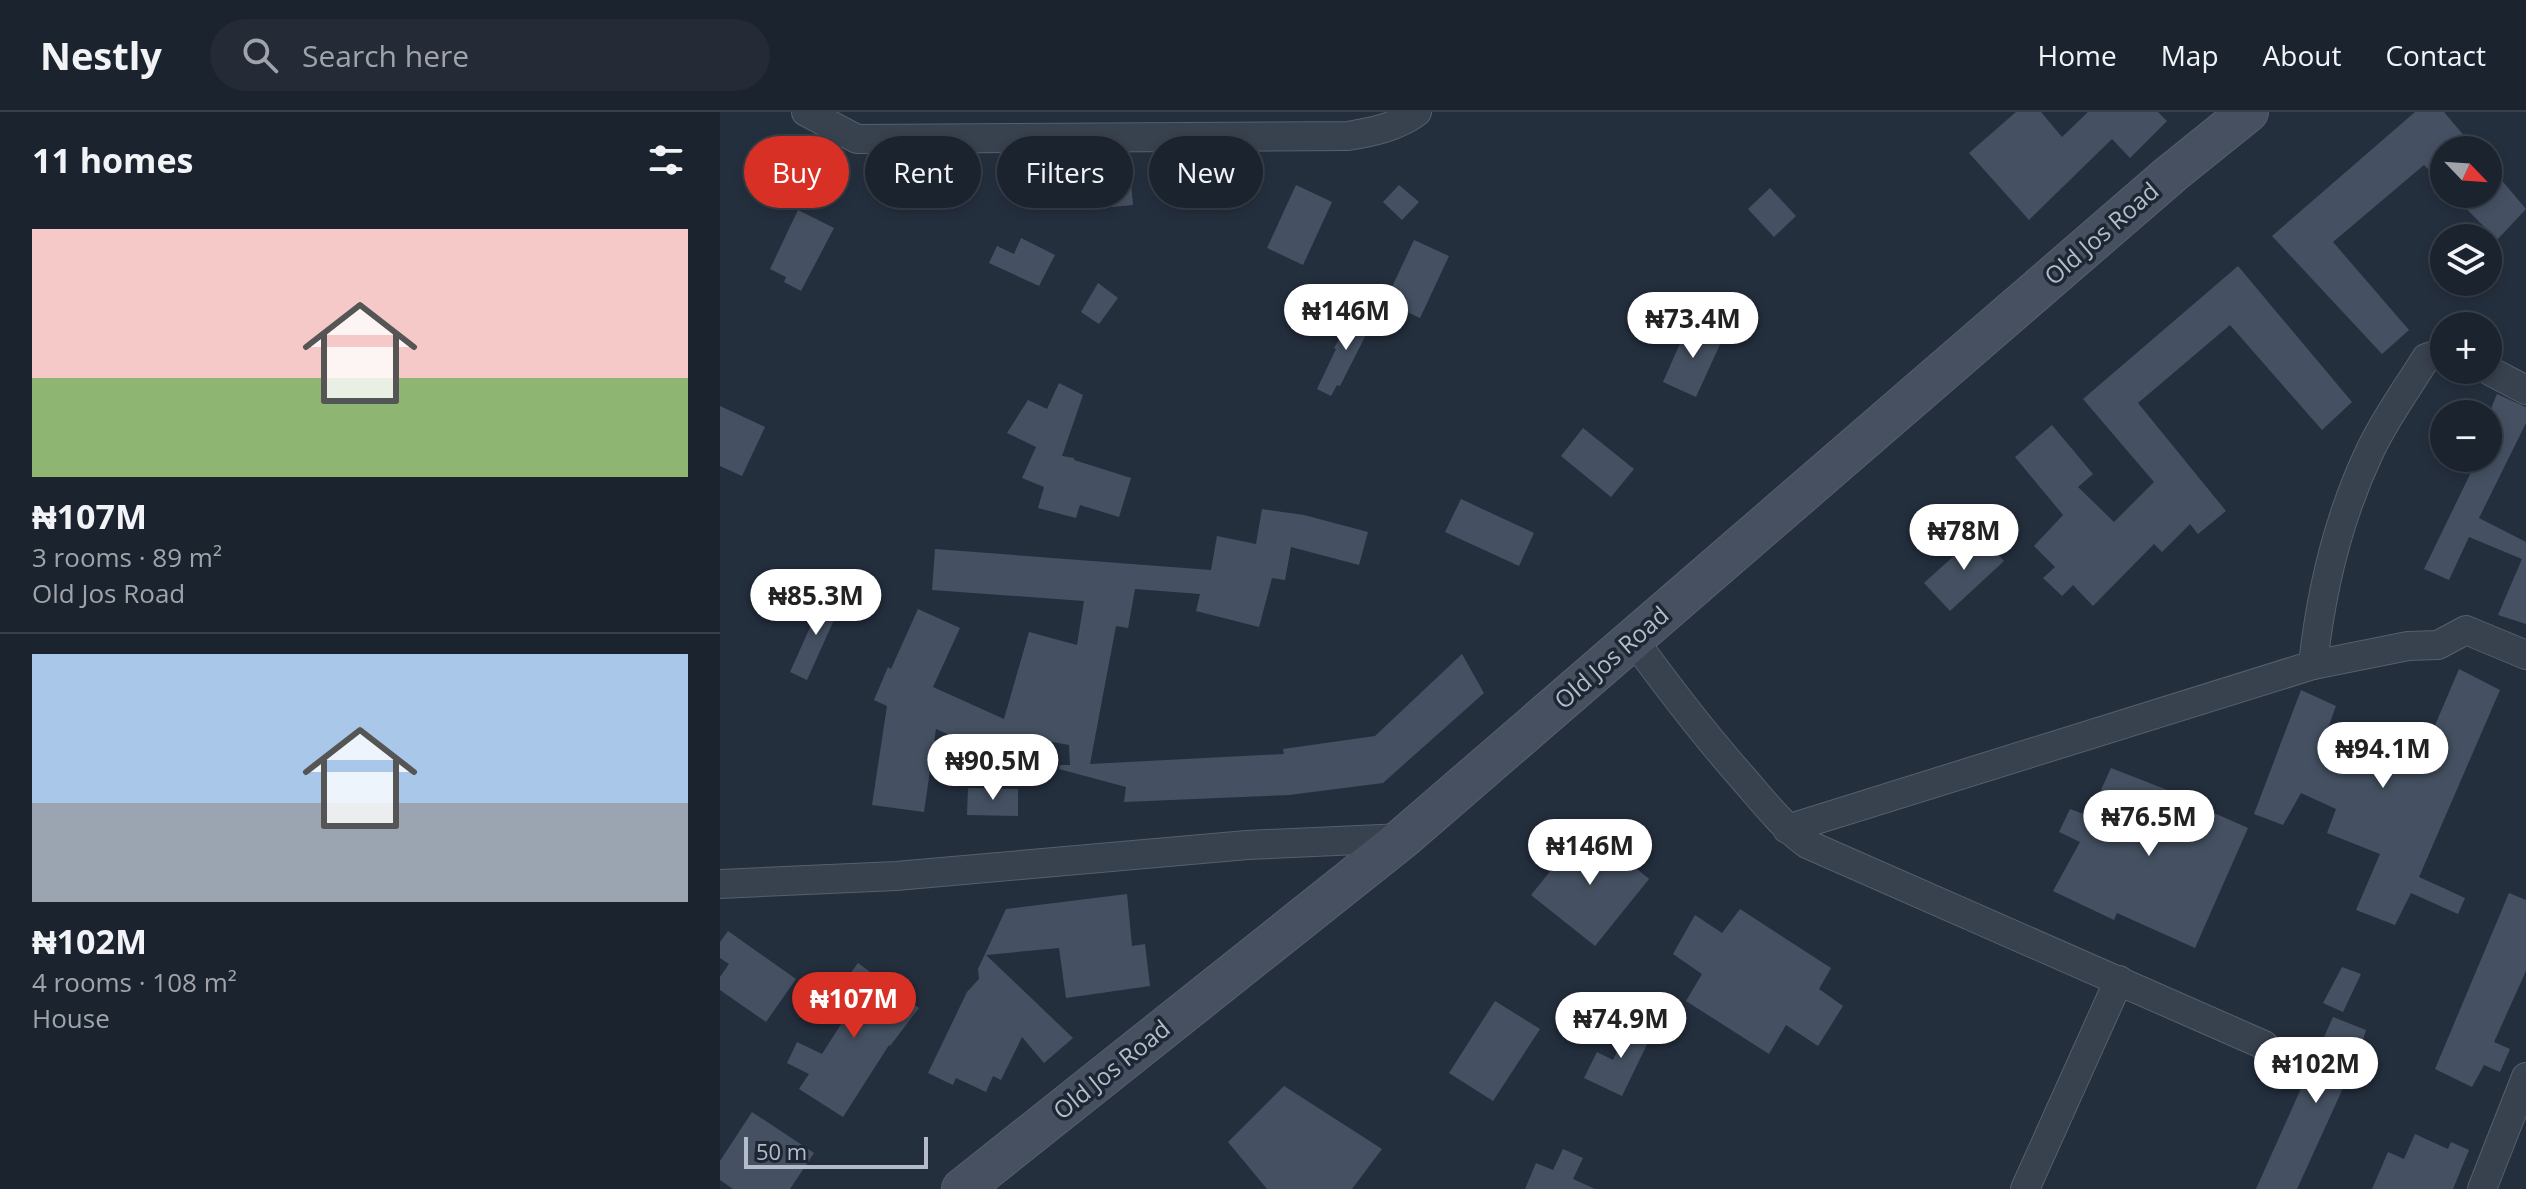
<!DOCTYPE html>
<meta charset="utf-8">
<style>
body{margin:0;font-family:"Open Sans",sans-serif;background:#242b36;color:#f1f3f6;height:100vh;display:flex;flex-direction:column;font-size:30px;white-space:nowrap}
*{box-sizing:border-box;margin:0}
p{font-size:26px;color:#a0a4aa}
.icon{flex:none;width:44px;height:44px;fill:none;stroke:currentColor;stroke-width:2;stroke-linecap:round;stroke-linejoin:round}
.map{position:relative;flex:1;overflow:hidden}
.details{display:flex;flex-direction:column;background:#1b232e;width:720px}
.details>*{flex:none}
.guide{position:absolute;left:24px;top:24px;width:760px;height:72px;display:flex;gap:16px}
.needle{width:52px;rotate:115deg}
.controls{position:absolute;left:1710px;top:24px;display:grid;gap:16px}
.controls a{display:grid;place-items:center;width:72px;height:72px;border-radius:50%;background:#1b232e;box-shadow:0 4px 12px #0003,0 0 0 2px #39404a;font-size:40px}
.scale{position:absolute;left:24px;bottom:20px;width:184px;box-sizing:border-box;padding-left:8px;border:4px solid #b4bcc9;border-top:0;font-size:22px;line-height:28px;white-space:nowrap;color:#b4bcc9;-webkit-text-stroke:6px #1d2633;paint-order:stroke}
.price{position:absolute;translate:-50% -68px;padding:0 18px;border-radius:28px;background:#fff;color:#222;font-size:26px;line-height:52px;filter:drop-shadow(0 2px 4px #0008)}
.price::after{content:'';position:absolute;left:50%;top:48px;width:24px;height:18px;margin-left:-12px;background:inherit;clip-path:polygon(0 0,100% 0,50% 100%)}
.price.current{background:#d93025;color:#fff}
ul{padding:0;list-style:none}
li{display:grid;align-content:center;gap:16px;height:424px;padding:0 32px}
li+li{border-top:2px solid #39404a}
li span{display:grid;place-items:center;height:248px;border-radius:0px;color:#555}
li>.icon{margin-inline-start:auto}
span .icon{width:144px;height:144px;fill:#fffc;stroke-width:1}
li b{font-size:34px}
h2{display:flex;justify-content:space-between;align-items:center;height:96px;padding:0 32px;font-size:34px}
.chip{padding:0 28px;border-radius:36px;background:#1b232e;box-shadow:0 4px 12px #0003,0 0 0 2px #39404a;font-size:28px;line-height:72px}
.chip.current{background:#d93025;color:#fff}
header{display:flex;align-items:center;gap:48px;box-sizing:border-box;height:112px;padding:0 40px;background:#1b232e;border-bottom:2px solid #39404a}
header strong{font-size:38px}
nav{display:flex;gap:44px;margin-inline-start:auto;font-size:28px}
.search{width:560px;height:72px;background:#242b36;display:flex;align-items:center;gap:20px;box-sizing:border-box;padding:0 28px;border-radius:44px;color:#a0a4aa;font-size:30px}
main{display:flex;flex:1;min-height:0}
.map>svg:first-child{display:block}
</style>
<header>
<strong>Nestly</strong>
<div class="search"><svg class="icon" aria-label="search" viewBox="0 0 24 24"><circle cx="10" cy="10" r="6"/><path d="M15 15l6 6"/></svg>Search here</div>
<nav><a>Home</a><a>Map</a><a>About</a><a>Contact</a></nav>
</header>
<main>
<section class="details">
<h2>11 homes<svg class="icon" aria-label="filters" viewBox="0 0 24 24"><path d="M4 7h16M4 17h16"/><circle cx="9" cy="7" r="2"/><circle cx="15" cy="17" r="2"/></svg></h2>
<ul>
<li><span style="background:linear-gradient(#f6c9c9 60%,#8fb573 0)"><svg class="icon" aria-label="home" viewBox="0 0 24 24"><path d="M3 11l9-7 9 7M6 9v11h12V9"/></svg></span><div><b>₦107M</b><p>3 rooms · 89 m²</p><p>Old Jos Road</p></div></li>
<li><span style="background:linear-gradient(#a9c7e8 60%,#9aa5b1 0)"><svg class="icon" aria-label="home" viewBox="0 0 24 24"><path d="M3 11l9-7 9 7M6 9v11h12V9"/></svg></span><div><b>₦102M</b><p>4 rooms · 108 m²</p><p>House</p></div></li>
</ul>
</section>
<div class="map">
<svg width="1806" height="1077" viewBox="0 0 1806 1077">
<rect width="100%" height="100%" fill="#242f3e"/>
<g fill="#455162">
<path d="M 1296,0 L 1321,0 L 1342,25 L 1368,0 L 1438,0 L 1447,9 L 1410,46 L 1392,27 L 1309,108 L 1249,41 Z"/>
<path d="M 1695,0 L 1724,0 L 1756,38 L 1724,38 L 1724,73 L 1704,53 L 1613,130 L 1689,218 L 1662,242 L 1552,124 Z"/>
<path d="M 1768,52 L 1806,97 L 1777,128 L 1732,82 L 1768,82 Z"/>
<path d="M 410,58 L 413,93 L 392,95 L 389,60 Z"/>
<path d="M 576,73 L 612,90 L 583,153 L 547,136 Z"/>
<path d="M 679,73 L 699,90 L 682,108 L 663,90 Z"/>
<path d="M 1050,76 L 1076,104 L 1054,125 L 1028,97 Z"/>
<path d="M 78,98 L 114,116 L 81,179 L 64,170 L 66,165 L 50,157 Z"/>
<path d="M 301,126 L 335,143 L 319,174 L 269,151 L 277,134 L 294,142 Z"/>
<path d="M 694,128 L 729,144 L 700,206 L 665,190 Z"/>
<path d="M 1518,154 L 1632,290 L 1602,318 L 1510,213 L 1418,291 L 1506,399 L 1478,422 L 1470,412 L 1442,440 L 1434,432 L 1373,494 L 1353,473 L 1342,484 L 1323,466 L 1335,455 L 1314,434 L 1343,403 L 1295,345 L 1332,313 L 1373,362 L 1358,375 L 1394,410 L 1434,370 L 1363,287 Z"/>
<path d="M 378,171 L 398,186 L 379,212 L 361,200 Z"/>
<path d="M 637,197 L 654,207 L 620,274 L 617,273 L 611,284 L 597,277 L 616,237 L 614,236 Z"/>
<path d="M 969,211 L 1003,226 L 976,285 L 943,270 Z"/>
<path d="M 339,271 L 363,283 L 342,344 L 354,346 L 354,348 L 411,366 L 399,405 L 360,393 L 356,406 L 318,396 L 324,375 L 302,366 L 316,335 L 287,321 L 308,288 L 327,297 Z"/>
<path d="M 1777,282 L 1806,295 L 1806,311 L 1759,406 L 1806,430 L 1806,512 L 1778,503 L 1802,447 L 1749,425 L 1729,468 L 1704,457 L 1758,346 L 1768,346 L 1768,325 L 1774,313 L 1768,309 L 1768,304 Z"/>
<path d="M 0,294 L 45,315 L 22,364 L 0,354 Z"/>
<path d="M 863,316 L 914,357 L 891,385 L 841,344 Z"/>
<path d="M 741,387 L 814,421 L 799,454 L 725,420 Z"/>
<path d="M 542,397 L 584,403 L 648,420 L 639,453 L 571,435 L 565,468 L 552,466 L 539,515 L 476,499 L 480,482 L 415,477 L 408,516 L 396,514 L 370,652 L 564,642 L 563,637 L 655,624 L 742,542 L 764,581 L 663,671 L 569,683 L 404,690 L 406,675 L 339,657 L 340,653 L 350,653 L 349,633 L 317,627 L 311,649 L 266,636 L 265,639 L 216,617 L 204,700 L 152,693 L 167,594 L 154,588 L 168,555 L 171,557 L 198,497 L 240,516 L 213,575 L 284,607 L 309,520 L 357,533 L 364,489 L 212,478 L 215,437 L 491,458 L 497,424 L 536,432 Z"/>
<path d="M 1259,421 L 1284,449 L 1230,499 L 1204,471 Z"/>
<path d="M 105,482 L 122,490 L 87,568 L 70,560 Z"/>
<path d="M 1739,557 L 1780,578 L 1699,765 L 1745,786 L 1738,802 L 1691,781 L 1675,813 L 1636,798 L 1660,742 L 1607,721 L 1616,697 L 1581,681 L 1563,713 L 1534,702 L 1581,578 L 1616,594 L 1600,638 L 1634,653 L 1654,611 L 1707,632 Z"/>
<path d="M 1391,656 L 1450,679 L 1449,681 L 1528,716 L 1475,836 L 1397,801 L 1394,808 L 1333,779 L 1360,730 L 1339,720 L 1350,697 L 1369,704 Z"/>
<path d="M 248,676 L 298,677 L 298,704 L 247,703 Z"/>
<path d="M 866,715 L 929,767 L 875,834 L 811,783 Z"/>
<path d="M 1789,781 L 1806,788 L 1806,859 L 1774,930 L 1790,937 L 1780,960 L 1764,953 L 1752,975 L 1715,957 Z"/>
<path d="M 407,782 L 412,834 L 425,832 L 430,874 L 346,886 L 339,836 L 266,843 L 353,926 L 324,951 L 302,925 L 281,968 L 273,964 L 266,980 L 236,966 L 233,973 L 208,961 L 247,880 L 259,867 L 258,857 L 286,797 Z"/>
<path d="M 1020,797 L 1111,856 L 1099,877 L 1123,894 L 1098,934 L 1066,913 L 1049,942 L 966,889 L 982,862 L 953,842 L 975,803 L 1002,821 Z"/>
<path d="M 8,819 L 76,867 L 46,910 L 0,878 L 0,865 L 9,852 L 0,846 L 0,830 Z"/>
<path d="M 138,851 L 199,896 L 170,934 L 169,933 L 123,1005 L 79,977 L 89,962 L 67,951 L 77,930 L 102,942 L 127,903 L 110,890 Z"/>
<path d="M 1622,855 L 1641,862 L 1623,900 L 1603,891 Z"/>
<path d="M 775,889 L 820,917 L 773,989 L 729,961 Z"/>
<path d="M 1613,905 L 1646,918 L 1639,941 L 1653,948 L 1644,968 L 1630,961 L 1577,1077 L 1536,1077 Z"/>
<path d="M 912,908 L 934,918 L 902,984 L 864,966 L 877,940 L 893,948 Z"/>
<path d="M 564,974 L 662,1037 L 632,1077 L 547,1077 L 508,1030 Z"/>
<path d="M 32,1000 L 94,1041 L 70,1077 L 13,1077 L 0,1068 L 0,1049 Z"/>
<path d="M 1695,1022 L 1728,1037 L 1731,1030 L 1749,1038 L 1733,1077 L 1652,1077 L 1668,1040 L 1684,1047 Z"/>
<path d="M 843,1037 L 863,1046 L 853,1067 L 875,1077 L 805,1077 L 816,1051 L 833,1058 Z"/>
</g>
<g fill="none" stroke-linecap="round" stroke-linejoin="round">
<g stroke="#565f6c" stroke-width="30">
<g id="minor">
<path d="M 86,0 L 137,27 L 628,24 C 652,20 677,15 697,0"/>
<path d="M 1768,258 L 1806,278"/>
<path d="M 913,527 C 948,575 983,621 1022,665 C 1043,689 1061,713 1087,732 L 1544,933"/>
<path d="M 1593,553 C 1601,478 1617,409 1649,341 C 1664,308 1687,277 1706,246 L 1724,240"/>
<path d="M 1067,717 L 1593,553 L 1688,534 L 1718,533 L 1746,518 L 1806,543"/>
<path d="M 0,772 L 176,764 L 527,733 L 683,726"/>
<path d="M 1305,1077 L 1399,868"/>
<path d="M 1762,1077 L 1806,965"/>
</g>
</g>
<g stroke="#565f6c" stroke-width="42">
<path id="secondary" d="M 242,1077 L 683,726 L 1451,62 L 1528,0"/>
</g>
<use href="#minor" stroke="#38414e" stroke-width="28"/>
<use href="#secondary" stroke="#465061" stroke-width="40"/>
</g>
<g text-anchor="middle" stroke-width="7" stroke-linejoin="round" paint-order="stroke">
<g font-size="24" fill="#b4bcc9" stroke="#1d2633">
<text transform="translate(1382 122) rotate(-41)" y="8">Old Jos Road</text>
<text transform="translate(892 546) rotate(-41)" y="8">Old Jos Road</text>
<text transform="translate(392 958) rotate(-39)" y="8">Old Jos Road</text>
</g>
</g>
</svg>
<div class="controls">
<a><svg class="needle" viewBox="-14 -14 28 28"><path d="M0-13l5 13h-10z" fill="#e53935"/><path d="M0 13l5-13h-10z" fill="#a0a4aa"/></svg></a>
<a><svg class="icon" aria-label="layers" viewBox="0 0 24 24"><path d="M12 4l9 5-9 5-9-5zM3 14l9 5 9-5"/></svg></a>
<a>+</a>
<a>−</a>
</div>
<div class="scale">50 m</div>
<b class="price" style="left:626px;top:240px">₦146M</b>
<b class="price" style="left:973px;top:248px">₦73.4M</b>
<b class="price" style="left:1244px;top:460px">₦78M</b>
<b class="price" style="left:96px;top:525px">₦85.3M</b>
<b class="price" style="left:1663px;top:678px">₦94.1M</b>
<b class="price" style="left:273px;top:690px">₦90.5M</b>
<b class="price" style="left:1429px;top:746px">₦76.5M</b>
<b class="price" style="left:870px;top:775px">₦146M</b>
<b class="price current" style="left:134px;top:928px">₦107M</b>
<b class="price" style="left:901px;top:948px">₦74.9M</b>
<b class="price" style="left:1596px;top:993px">₦102M</b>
<div class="guide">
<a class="chip current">Buy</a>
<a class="chip">Rent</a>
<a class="chip">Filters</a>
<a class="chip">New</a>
</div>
</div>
</main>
